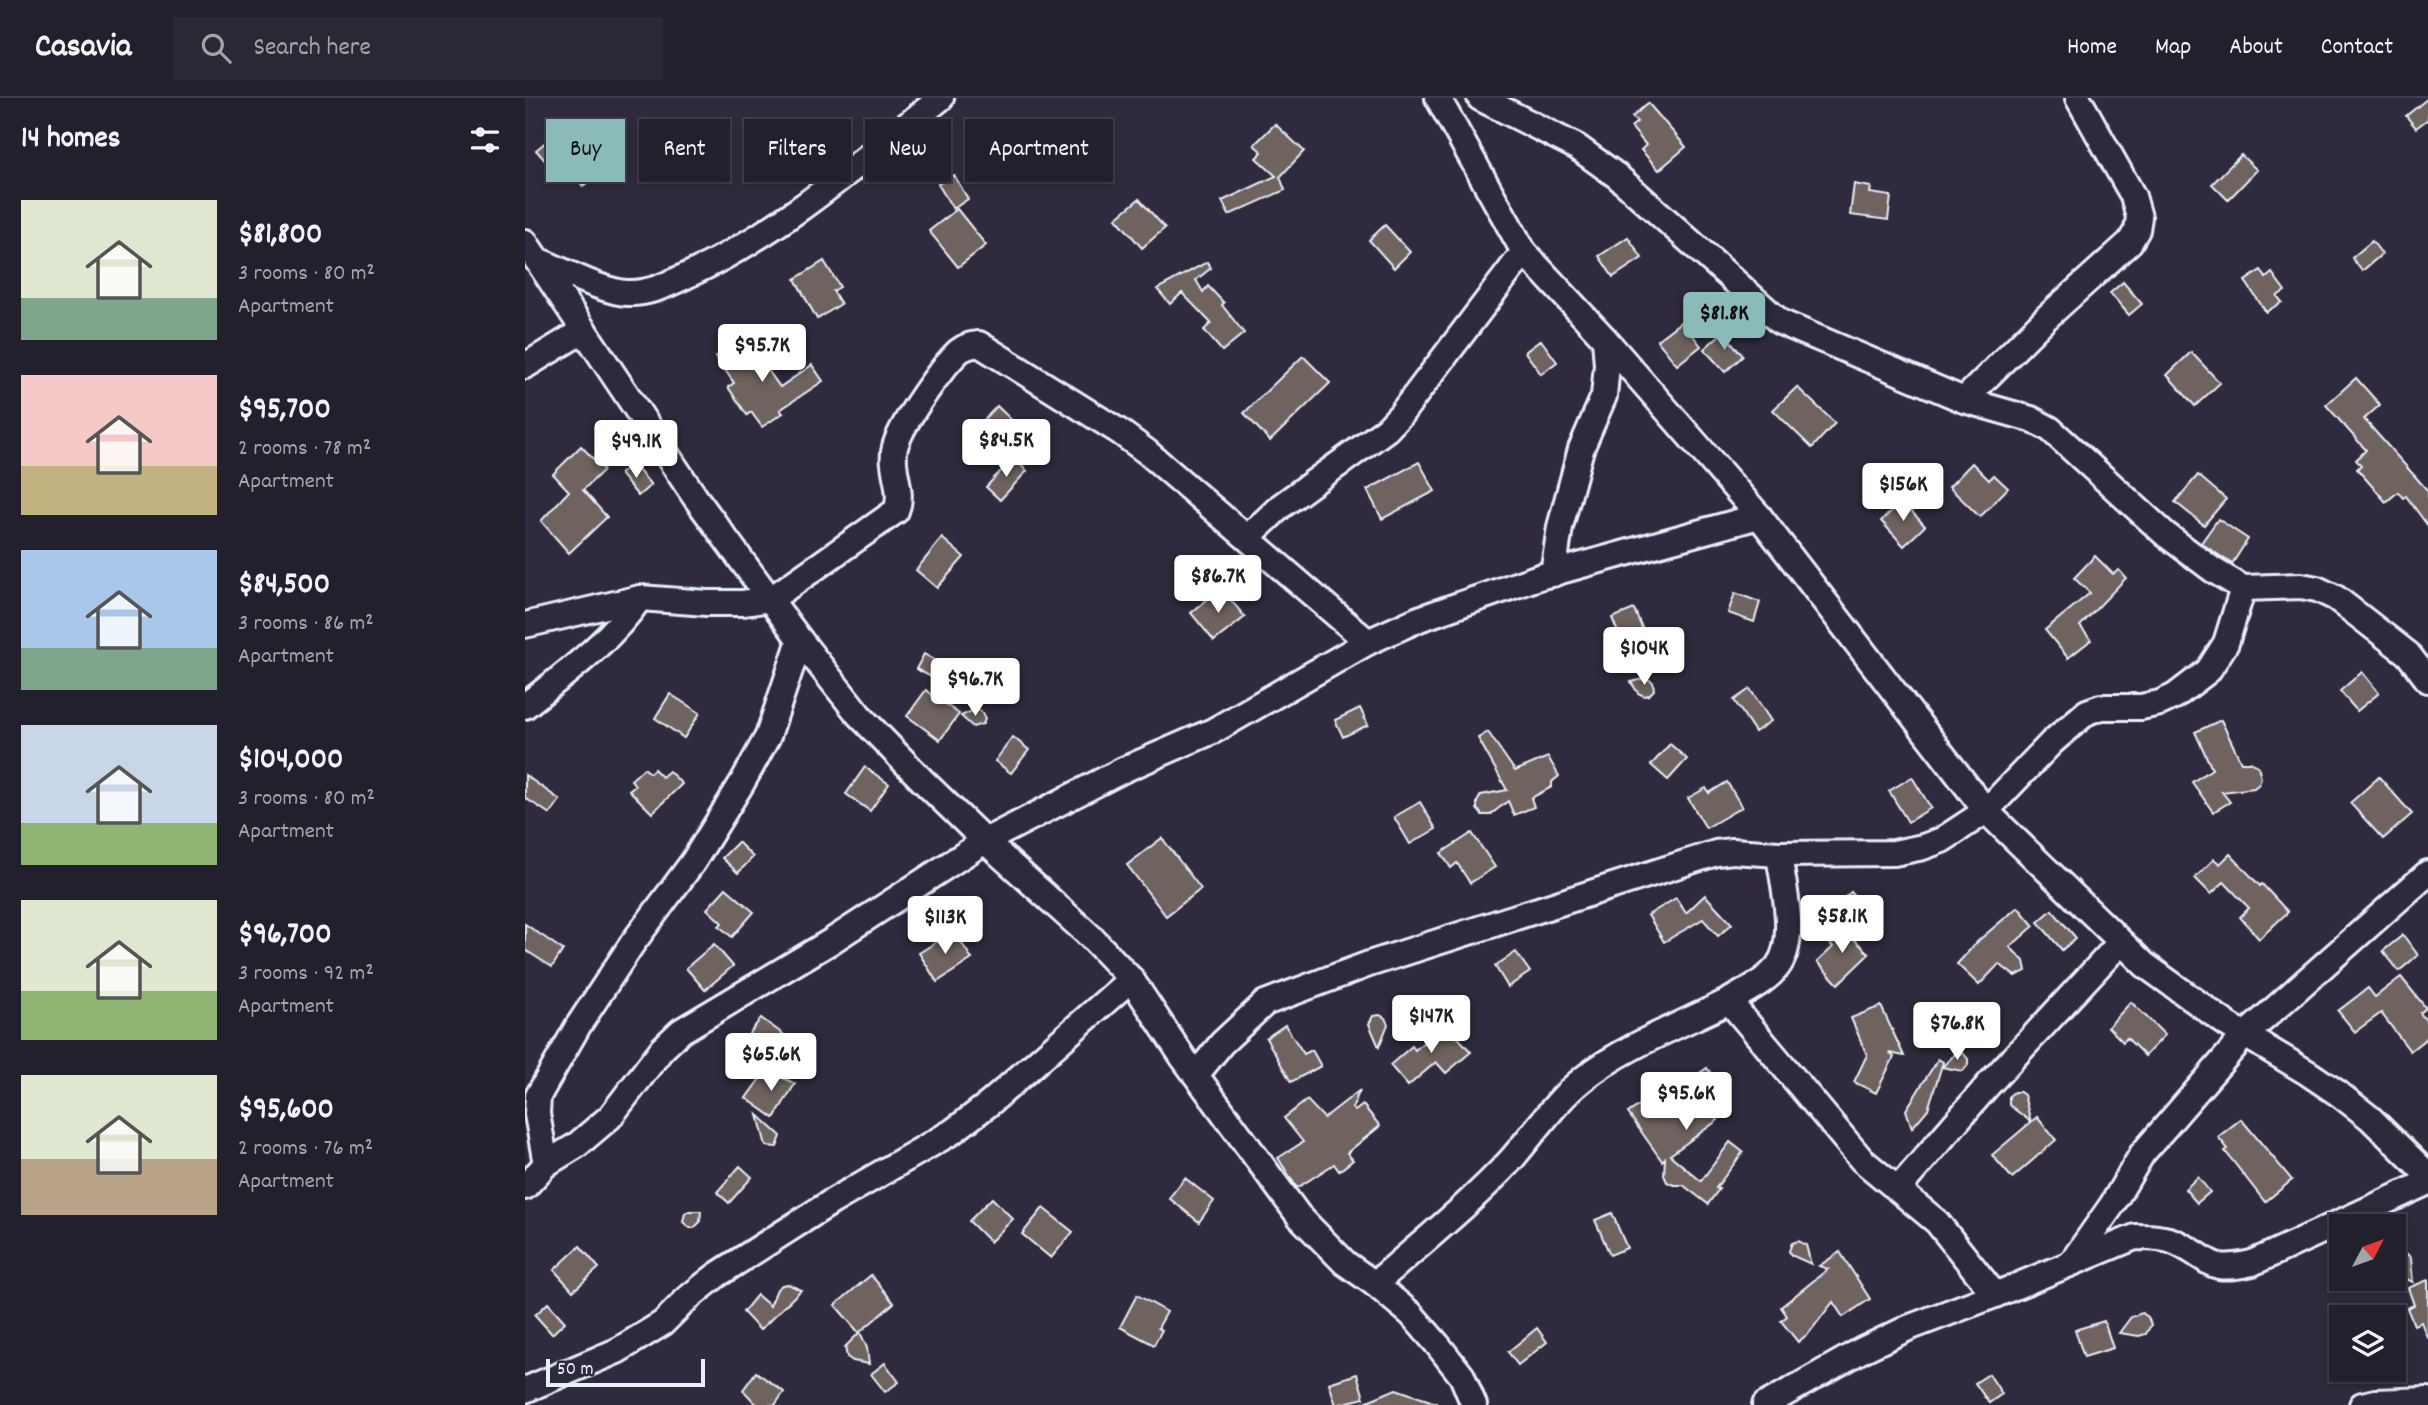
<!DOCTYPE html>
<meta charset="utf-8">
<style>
body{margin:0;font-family:Dekko,sans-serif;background:#2b2836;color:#f1f3f6;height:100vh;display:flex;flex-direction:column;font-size:26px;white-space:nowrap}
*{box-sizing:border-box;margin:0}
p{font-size:23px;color:#a3a3aa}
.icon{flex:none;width:38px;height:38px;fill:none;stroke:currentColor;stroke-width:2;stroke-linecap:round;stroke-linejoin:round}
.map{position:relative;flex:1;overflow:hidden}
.sheet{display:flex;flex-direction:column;background:#23202e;width:525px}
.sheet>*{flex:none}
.hud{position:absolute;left:21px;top:21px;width:665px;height:63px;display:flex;gap:14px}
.needle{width:46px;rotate:49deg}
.tools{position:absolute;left:1804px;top:1116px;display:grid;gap:14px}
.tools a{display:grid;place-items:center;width:77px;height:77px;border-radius:0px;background:#23202e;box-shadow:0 4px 10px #0003,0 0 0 2px #403e4a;font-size:35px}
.scale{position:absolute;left:21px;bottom:18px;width:159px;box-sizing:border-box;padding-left:7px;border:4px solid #e8f1f8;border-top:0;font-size:19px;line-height:24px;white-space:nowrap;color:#e8f1f8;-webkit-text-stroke:5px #2f2a3d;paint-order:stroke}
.price{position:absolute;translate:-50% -60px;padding:0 16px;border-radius:7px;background:#fff;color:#222;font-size:23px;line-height:46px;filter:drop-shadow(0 2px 4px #0008)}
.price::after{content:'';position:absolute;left:50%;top:42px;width:21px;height:16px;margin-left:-10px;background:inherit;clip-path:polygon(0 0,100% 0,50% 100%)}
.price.current{background:#8bbbb9;color:#111}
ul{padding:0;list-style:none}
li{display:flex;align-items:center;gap:21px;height:175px;padding:0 21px}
li span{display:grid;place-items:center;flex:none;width:196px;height:140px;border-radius:0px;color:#555}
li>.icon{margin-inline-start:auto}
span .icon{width:84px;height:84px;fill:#fffc;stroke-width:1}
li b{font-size:30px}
h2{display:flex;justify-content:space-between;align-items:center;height:84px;padding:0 21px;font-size:30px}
.pill{padding:0 24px;border-radius:0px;background:#23202e;box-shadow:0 4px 10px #0003,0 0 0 2px #403e4a;font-size:24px;line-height:63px}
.pill.current{background:#8bbbb9;color:#111}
header{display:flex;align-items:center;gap:42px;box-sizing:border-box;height:98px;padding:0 35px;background:#23202e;border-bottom:2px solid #403e4a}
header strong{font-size:33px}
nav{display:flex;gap:38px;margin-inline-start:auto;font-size:24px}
.search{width:490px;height:63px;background:#2b2836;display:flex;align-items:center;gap:18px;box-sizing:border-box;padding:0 24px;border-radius:0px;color:#a3a3aa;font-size:26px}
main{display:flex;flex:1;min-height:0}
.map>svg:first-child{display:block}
</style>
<header>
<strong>Casavia</strong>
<div class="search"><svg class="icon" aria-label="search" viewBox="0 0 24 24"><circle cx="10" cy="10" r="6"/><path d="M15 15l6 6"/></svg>Search here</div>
<nav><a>Home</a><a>Map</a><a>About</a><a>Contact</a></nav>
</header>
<main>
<section class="sheet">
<h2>14 homes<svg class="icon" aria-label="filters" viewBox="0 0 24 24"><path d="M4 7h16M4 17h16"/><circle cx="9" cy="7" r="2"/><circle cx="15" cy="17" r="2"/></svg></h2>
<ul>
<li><span style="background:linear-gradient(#dfe7d0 70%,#7fa58c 0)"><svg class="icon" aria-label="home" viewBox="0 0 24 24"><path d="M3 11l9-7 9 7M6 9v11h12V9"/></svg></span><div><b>$81,800</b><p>3 rooms · 80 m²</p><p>Apartment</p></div></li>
<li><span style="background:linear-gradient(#f6c9c9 65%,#c2b280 0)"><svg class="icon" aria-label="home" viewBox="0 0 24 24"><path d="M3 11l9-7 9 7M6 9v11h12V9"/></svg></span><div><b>$95,700</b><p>2 rooms · 78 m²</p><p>Apartment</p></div></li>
<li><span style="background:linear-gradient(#a9c7e8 70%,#7fa58c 0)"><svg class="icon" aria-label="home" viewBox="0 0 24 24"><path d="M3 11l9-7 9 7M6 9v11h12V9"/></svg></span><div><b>$84,500</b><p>3 rooms · 86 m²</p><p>Apartment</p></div></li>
<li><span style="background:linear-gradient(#c9d6e8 70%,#8fb573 0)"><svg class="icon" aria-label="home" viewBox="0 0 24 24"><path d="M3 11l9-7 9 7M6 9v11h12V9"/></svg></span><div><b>$104,000</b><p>3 rooms · 80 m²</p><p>Apartment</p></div></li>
<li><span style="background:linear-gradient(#dfe7d0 65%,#8fb573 0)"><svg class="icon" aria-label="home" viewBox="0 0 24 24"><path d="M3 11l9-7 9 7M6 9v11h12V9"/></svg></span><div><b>$96,700</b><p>3 rooms · 92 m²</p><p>Apartment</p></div></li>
<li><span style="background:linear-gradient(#dfe7d0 60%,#b9a48a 0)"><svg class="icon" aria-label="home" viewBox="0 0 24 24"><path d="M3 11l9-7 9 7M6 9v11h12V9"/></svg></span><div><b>$95,600</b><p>2 rooms · 76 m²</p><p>Apartment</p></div></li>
</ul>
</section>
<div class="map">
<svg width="1903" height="1307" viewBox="0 0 1903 1307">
<rect width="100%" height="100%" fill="#2f2a3d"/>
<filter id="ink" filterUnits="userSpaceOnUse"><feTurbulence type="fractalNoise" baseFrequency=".0143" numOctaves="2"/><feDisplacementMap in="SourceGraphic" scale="14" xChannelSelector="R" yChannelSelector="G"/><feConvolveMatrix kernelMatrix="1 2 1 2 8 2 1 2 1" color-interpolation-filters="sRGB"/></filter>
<g filter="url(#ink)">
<g fill="#70635f" stroke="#e8f1f8" stroke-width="2">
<path d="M 1903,0 L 1903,21 L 1891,30 L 1881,18 Z"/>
<path d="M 1123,5 L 1161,49 L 1134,72 L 1116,52 L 1121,47 L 1106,29 L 1112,24 L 1107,19 Z"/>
<path d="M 750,26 L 779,53 L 755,79 L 760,92 L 704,117 L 697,103 L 751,78 L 731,60 L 737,54 L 729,47 Z"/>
<path d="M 40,28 L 77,72 L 58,88 L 42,68 L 32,76 L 11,52 Z"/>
<circle cx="126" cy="41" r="9"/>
<path d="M 1716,57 L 1732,72 L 1703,102 L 1687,86 Z"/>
<path d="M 429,77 L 443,101 L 428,111 L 413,86 Z"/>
<path d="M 1329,86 L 1346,89 L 1345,95 L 1366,98 L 1363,122 L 1325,117 Z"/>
<path d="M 614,101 L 640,130 L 617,150 L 591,120 Z"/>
<path d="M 432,111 L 461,147 L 433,169 L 404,133 Z"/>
<path d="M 860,127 L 885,154 L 869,170 L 844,142 Z"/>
<path d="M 1103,139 L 1117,160 L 1088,179 L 1074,158 Z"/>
<path d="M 1847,143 L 1857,156 L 1837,173 L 1827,160 Z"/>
<path d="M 299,163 L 315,189 L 308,193 L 316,206 L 292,221 L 270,181 Z"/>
<path d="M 682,164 L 686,170 L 671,182 L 678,194 L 683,188 L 699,205 L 697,207 L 719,235 L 697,253 L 679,232 L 686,225 L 657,195 L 645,206 L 632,191 Z"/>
<path d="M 1736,172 L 1741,180 L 1747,175 L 1760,193 L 1752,198 L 1757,204 L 1741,214 L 1720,183 Z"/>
<path d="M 1598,184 L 1617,206 L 1604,217 L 1585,195 Z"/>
<path d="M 1157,223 L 1176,248 L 1152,267 L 1132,242 Z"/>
<path d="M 1198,234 L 1218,258 L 1200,274 L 1179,251 Z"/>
<path d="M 1016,242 L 1032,264 L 1016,276 L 1000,254 Z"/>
<path d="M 214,243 L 220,252 L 226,248 L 255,289 L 287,267 L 298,283 L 255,312 L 258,315 L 237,329 L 226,314 L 222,317 L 203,289 L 209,285 L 191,259 Z"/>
<path d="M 1666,254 L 1695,285 L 1670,308 L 1642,277 Z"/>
<path d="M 778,258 L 805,285 L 745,343 L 719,315 Z"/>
<path d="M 1831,280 L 1855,307 L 1839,321 L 1903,393 L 1903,428 L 1881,398 L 1878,400 L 1873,394 L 1861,404 L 1832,371 L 1836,367 L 1831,362 L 1841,352 L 1801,307 Z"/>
<path d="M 1272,289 L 1310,325 L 1287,350 L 1248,312 Z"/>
<path d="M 472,308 L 498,333 L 472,361 L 446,336 Z"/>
<path d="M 56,348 L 79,372 L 58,392 L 82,419 L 44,455 L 16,423 L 44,393 L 28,376 Z"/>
<path d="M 488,360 L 502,373 L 475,402 L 461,389 Z"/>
<path d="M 894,364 L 910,393 L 857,421 L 842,392 Z"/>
<path d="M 1447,365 L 1464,382 L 1469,377 L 1483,390 L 1455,419 L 1424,389 Z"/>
<path d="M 108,366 L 126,387 L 113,398 L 95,376 Z"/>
<path d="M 1673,377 L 1701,401 L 1679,427 L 1650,404 Z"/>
<path d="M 1377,403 L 1400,428 L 1379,448 L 1356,423 Z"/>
<path d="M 1693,421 L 1723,441 L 1707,466 L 1676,445 Z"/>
<path d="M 417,440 L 439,459 L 412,490 L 391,472 Z"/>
<path d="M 1570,458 L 1588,476 L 1594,472 L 1601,480 L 1555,528 L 1566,542 L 1543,560 L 1520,532 L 1565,495 L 1549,480 Z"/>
<path d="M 696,490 L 720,519 L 689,543 L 666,515 Z"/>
<path d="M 1210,495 L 1235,504 L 1229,524 L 1203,515 Z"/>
<path d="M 1109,511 L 1123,544 L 1101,554 L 1087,520 Z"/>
<path d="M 399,556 L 422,569 L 414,583 L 391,571 Z"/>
<path d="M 1837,574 L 1854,595 L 1832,613 L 1815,593 Z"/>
<path d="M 1121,580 L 1128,584 L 1129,592 L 1124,597 L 1119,598 L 1113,595 L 1106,584 Z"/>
<path d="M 1225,591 L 1246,623 L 1230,634 L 1209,602 Z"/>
<path d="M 401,592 L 434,616 L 415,642 L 382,618 Z"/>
<path d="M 145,596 L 175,615 L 159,640 L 130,620 Z"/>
<path d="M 835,610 L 843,627 L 818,639 L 810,622 Z"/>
<path d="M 451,611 L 456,613 L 460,621 L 458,626 L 448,629 L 436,618 Z"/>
<path d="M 1696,622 L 1716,664 L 1725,664 L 1733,668 L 1736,680 L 1734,686 L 1729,690 L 1697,694 L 1705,704 L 1688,714 L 1667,684 L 1687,671 L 1670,634 Z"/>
<path d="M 963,634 L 990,673 L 1023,659 L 1034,678 L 1027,684 L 1027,689 L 1006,700 L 1009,709 L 989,717 L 983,703 L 965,717 L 957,717 L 952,711 L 952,704 L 956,697 L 982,692 L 953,640 Z"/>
<path d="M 488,639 L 504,652 L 486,675 L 470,663 Z"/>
<path d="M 1145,646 L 1162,661 L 1143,682 L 1126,667 Z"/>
<path d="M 340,669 L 364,686 L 345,713 L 321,696 Z"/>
<path d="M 119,670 L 125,675 L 129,671 L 137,679 L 144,673 L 157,686 L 127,715 L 104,692 L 110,687 L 106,682 Z"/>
<path d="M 0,677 L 35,702 L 25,716 L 0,700 Z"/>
<path d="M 1387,679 L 1406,710 L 1383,724 L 1364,693 Z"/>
<path d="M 1854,679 L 1887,716 L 1858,741 L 1825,705 Z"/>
<path d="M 1202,684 L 1217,709 L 1181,730 L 1163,700 L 1181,690 L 1184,695 Z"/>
<path d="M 895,704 L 911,731 L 885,746 L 869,719 Z"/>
<path d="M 947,735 L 970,769 L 945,785 L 932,765 L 926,770 L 916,755 Z"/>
<path d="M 637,740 L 676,791 L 641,818 L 602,767 Z"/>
<path d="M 213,744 L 228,759 L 213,775 L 197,760 Z"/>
<path d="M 1705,756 L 1735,788 L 1737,786 L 1763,814 L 1734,841 L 1715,819 L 1724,810 L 1699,784 L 1686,796 L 1670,780 L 1689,761 L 1695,766 Z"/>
<path d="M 201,790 L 229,814 L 207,839 L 194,828 L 197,825 L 182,811 Z"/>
<path d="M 1326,794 L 1343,814 L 1328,826 L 1312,806 Z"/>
<path d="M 1180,797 L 1207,826 L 1193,838 L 1178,821 L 1139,844 L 1123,817 L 1151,800 L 1161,815 Z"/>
<path d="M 1493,809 L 1509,828 L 1485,849 L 1499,863 L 1501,873 L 1490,878 L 1474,866 L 1454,887 L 1432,866 L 1454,842 Z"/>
<path d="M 1527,812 L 1551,840 L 1537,852 L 1513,824 Z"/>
<path d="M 0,826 L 38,852 L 27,869 L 0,852 Z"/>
<path d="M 1316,828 L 1344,856 L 1313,886 L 1292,864 L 1308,849 L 1302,842 Z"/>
<path d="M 429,833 L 447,861 L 412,884 L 394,855 Z"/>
<path d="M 1878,837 L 1893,857 L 1874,873 L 1858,853 Z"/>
<path d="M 189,846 L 208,868 L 180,892 L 161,870 Z"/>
<path d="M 991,854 L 1005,874 L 983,889 L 970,868 Z"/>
<path d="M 1876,879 L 1901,910 L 1895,915 L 1903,925 L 1903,939 L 1885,953 L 1856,915 L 1830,934 L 1813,913 L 1843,890 L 1850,899 Z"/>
<path d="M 1606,904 L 1640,937 L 1620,958 L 1602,940 L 1598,944 L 1583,929 Z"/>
<path d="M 1356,908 L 1379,958 L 1364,955 L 1369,959 L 1351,995 L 1329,984 L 1342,957 L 1326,920 Z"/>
<path d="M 855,917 L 860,920 L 863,926 L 854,949 L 844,926 L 848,918 Z"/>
<path d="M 236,920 L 273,947 L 253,975 L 216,947 Z"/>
<path d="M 920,925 L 946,954 L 921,975 L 911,964 L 883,988 L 865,967 L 887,948 L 890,952 Z"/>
<path d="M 760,927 L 779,956 L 787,952 L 796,968 L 766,984 L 741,940 Z"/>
<path d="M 1432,954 L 1439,956 L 1443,961 L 1443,967 L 1438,973 L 1417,969 Z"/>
<path d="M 1413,961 L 1418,964 L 1403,1011 L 1387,1030 L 1381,1012 Z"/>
<path d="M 1182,970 L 1196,989 L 1190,993 L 1197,1003 L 1185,1011 L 1193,1022 L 1145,1057 L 1176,1083 L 1205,1044 L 1218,1054 L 1191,1090 L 1194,1091 L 1183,1106 L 1158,1087 L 1149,1087 L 1142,1084 L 1139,1077 L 1140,1060 L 1137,1063 L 1103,1015 L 1122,1002 L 1127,1009 Z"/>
<path d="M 242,971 L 270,986 L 249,1020 L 221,1000 Z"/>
<path d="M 835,992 L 827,1010 L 830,1013 L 838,1007 L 855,1028 L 822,1055 L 828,1062 L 814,1073 L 809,1066 L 772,1090 L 753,1060 L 778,1044 L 759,1020 L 782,1002 L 799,1020 Z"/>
<path d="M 1489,994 L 1495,994 L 1499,997 L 1506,1024 L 1484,1007 L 1484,998 Z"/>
<path d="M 233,1017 L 256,1038 L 252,1049 L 241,1048 Z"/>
<path d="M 1512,1019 L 1531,1042 L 1487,1080 L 1467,1057 Z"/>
<path d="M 1716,1021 L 1767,1082 L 1740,1104 L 1700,1053 L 1703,1051 L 1693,1039 Z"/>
<path d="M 215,1068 L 227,1079 L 204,1105 L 192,1094 Z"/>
<path d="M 1673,1079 L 1685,1094 L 1672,1105 L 1660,1091 Z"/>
<path d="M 660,1080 L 689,1103 L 674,1124 L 644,1100 Z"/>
<path d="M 467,1100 L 488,1121 L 465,1144 L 444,1123 Z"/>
<path d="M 518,1110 L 548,1134 L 526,1160 L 497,1136 Z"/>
<path d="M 164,1113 L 176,1113 L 175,1124 L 169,1130 L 165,1130 L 158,1124 L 160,1115 Z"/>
<path d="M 1087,1115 L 1102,1150 L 1085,1157 L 1070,1122 Z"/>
<path d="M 1273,1143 L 1281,1147 L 1286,1166 L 1266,1157 L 1264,1153 L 1267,1145 Z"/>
<path d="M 55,1148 L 74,1170 L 48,1193 L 29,1172 Z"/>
<path d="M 1869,1153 L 1881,1155 L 1886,1160 L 1888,1184 L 1869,1175 Z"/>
<path d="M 1315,1154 L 1345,1201 L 1318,1219 L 1308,1204 L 1284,1235 L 1273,1244 L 1256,1223 L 1262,1218 L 1256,1209 L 1303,1171 L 1294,1168 Z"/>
<path d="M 346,1177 L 369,1205 L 335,1234 L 342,1250 L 344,1266 L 328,1263 L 322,1259 L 320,1249 L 334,1235 L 310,1207 Z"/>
<path d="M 1903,1182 L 1903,1239 L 1902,1239 L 1896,1224 L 1889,1227 L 1882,1210 L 1889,1207 L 1883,1190 Z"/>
<path d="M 263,1186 L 276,1192 L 235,1232 L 218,1214 L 232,1197 L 245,1208 L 252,1191 L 257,1187 Z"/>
<path d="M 612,1197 L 642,1214 L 633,1230 L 637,1232 L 629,1247 L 595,1229 Z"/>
<path d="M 23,1205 L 40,1224 L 27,1236 L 10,1217 Z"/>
<path d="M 1617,1215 L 1623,1219 L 1626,1227 L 1621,1236 L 1614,1238 L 1594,1235 L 1606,1219 Z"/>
<path d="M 1579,1223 L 1588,1250 L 1559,1259 L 1550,1232 Z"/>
<path d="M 1012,1230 L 1022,1244 L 993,1267 L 983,1254 Z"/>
<path d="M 360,1265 L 374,1284 L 360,1294 L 346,1276 Z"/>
<path d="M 231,1274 L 259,1294 L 250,1307 L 232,1307 L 218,1292 Z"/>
<path d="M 832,1276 L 839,1300 L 811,1307 L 804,1285 Z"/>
<path d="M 1464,1276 L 1477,1296 L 1464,1305 L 1450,1285 Z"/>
<path d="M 871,1291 L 911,1305 L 911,1307 L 833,1307 Z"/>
</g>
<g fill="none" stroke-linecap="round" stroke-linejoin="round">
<g stroke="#e8f1f8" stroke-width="30">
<g id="street">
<path d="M 913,0 L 999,154 L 1080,241 L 1234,418 L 1461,713 L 1620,867 L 1702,926 L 1783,975 L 1814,996 L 1845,1020 L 1903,1077"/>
<path d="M 955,0 L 1052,49 L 1092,78 L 1255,224 L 1439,302 L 1506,321 L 1525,331 L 1640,436 L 1688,472 L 1718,490 L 1776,488 L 1792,491 L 1811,500 L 1883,556 L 1903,582"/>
<path d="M 0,144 L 170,399 L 275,542 L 334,617 L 397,682 L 460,743 L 565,838 L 606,881 L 659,961 L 774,1118 L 820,1165 L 850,1186 L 886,1216 L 912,1246 L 937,1278 L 949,1307"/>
<path d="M 12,162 C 36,171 78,194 102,195 C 124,196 144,186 163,177 C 257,134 336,63 416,0"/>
<path d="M 0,268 L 59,232"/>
<path d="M 1439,302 L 1521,220 L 1605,144 L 1612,132 L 1614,119 L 1608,98 L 1553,0"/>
<path d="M 723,439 L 756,408 L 862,331 L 876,316 L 999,154"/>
<path d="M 1028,476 L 1035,429 L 1056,351 L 1079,298 L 1082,267 L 1080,241"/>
<path d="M 0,527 L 115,500 L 182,505 L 218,505 L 246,501 L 371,413 C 380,392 364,371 370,349 C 376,326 416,270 434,253 C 440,248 446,247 454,246 L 595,334 L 622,354 L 843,544"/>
<path d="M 0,608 C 41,575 85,544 115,500"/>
<path d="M 1254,756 C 1258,788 1273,841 1253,868 C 1241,884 1220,893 1204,903 L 1337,1062 L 1412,1124 L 1470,1197"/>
<path d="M 671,977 L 697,945 L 740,905 L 844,866 L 1191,755 L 1207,753 L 1254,756 L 1369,755 L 1398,749 L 1417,742 L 1461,713 L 1527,644 L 1562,614 L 1576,609 L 1616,609 L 1635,605 L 1650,598 L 1683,573 L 1701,545 L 1718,490"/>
<path d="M 21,1066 L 12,1016 L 13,998 L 53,928 L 107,846 L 168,764 L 217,685 L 243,638 L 275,542"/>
<path d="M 0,1089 L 21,1066 L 52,1047 L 85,1019 L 137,951 L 156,933 L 305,844 L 460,743 L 598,672 L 688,633 L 843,544 L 894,521 L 1014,479 L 1234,418"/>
<path d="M 1374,1090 L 1464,986 L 1595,845"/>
<path d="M 1547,1164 L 1587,1107 L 1617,1056 L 1719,938 L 1903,775"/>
<path d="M 850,1186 C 895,1146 943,1108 984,1064 C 1009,1036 1029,1004 1058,981 C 1098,949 1158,926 1204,903"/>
<path d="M 0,1292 L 92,1253 L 138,1225 L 163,1200 L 192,1177 L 308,1103 L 427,1034 L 465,1005 L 606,881"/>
<path d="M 1240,1307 L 1337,1252 L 1383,1230 L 1470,1197 L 1610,1139 C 1624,1139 1641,1139 1654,1146 C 1689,1163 1682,1175 1727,1165 L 1903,1084"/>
<path d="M 1837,1307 L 1850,1304 L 1903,1302"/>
</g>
</g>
<use href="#street" stroke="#2f2a3d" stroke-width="24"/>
</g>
</g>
</svg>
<div class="tools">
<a><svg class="needle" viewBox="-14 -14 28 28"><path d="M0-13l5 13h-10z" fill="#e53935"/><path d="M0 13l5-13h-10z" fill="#a3a3aa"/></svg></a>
<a><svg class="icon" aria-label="layers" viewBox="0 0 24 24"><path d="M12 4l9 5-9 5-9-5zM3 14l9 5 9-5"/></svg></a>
</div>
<div class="scale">50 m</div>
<b class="price current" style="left:1199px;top:254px">$81.8K</b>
<b class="price" style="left:237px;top:286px">$95.7K</b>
<b class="price" style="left:481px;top:381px">$84.5K</b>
<b class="price" style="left:111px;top:382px">$49.1K</b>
<b class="price" style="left:1378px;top:425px">$156K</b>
<b class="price" style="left:693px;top:517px">$86.7K</b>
<b class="price" style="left:1119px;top:589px">$104K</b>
<b class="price" style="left:450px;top:620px">$96.7K</b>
<b class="price" style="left:1317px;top:857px">$58.1K</b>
<b class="price" style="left:420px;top:858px">$113K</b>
<b class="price" style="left:906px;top:957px">$147K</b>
<b class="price" style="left:1432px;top:964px">$76.8K</b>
<b class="price" style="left:246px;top:995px">$65.6K</b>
<b class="price" style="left:1161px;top:1034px">$95.6K</b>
<div class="hud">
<a class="pill current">Buy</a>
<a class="pill">Rent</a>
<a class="pill">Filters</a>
<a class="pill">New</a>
<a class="pill">Apartment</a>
</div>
</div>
</main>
